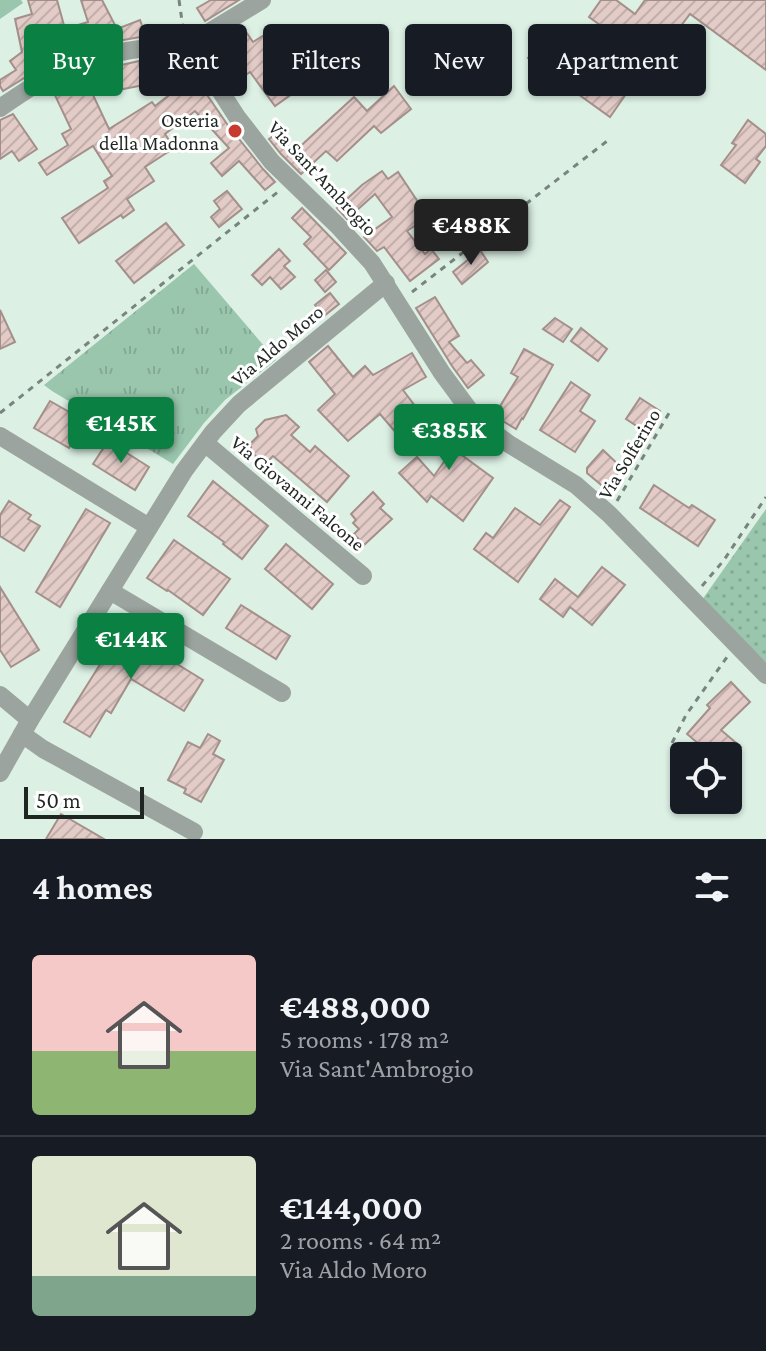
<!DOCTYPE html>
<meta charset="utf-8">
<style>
body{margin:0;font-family:"Crimson Pro",serif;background:#20242c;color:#f1f3f6;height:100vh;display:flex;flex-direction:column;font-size:30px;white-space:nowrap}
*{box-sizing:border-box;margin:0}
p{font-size:26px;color:#9ea1a6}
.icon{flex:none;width:44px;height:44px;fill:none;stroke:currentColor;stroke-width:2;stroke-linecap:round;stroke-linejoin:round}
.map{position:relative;height:839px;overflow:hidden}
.side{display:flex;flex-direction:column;background:#171b24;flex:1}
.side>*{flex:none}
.banner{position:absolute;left:24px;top:24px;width:718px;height:72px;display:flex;gap:16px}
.buttons{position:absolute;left:670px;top:742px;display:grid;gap:16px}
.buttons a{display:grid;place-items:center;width:72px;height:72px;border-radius:8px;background:#171b24;box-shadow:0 2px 6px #0004;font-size:40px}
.scale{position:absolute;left:24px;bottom:20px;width:120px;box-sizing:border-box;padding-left:8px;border:4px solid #1f2622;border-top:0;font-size:22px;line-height:28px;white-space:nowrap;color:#1f2622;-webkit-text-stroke:6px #fff;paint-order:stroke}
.price{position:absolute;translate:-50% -68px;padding:0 18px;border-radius:8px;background:#0b8043;color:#fff;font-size:26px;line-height:52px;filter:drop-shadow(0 2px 4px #0008)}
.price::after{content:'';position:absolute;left:50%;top:48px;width:24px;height:18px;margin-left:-12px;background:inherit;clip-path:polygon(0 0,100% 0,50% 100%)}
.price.current{background:#222;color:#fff}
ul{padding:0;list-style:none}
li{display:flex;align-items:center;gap:24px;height:200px;padding:0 32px}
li+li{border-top:2px solid #363941}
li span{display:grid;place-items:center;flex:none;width:224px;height:160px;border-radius:8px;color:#555}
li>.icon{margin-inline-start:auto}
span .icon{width:96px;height:96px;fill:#fffc;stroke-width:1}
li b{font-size:34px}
h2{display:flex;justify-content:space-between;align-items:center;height:96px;padding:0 32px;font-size:34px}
.chip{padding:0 28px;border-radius:8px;background:#171b24;box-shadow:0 2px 6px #0004;font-size:28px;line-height:72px}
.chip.current{background:#0b8043;color:#fff}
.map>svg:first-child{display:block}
</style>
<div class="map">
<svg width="766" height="839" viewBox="0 0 766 839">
<defs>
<pattern id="grass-dots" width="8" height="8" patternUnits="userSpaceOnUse" patternTransform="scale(2)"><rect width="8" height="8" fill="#9ac6ad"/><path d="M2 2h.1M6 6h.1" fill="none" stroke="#84aa95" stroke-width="1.8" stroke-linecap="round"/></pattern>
<pattern id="park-tufts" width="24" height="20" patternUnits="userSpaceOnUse" patternTransform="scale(2)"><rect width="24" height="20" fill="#9ac6ad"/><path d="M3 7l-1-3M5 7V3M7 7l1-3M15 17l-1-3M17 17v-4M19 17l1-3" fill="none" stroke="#84aa95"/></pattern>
<pattern id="building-hatch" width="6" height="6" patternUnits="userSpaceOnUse" patternTransform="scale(2)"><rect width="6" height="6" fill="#e3ccc8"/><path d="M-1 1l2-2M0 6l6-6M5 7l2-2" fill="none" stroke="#c2afac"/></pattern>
</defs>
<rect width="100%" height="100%" fill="#dcf0e4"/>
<path fill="url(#grass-dots)" d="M 766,509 L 766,662 L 702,600 Z"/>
<path fill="url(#park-tufts)" d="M 194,264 L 276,360 L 225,400 L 204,423 L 173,464 L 52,391 L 44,385 Z"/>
<path fill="#9ac6ad" d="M 0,0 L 21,0 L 23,3 L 0,19 Z"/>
<g fill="url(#building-hatch)" stroke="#a48f8b" stroke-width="2">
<path d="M 28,0 L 57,0 L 65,29 L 88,22 L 81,0 L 102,0 L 117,29 L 140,20 L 146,36 L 112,42 L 74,53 L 42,67 L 3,91 L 0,86 L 0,80 L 16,70 L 10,61 L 22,52 L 15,19 L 32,14 Z"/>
<path d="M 211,0 L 239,0 L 205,21 L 197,8 Z"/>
<path d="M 601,0 L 616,0 L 635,14 L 645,0 L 766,0 L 766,70 L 690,14 L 671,39 L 674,41 L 642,86 L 635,81 L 610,117 L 528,58 L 546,32 L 590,63 L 611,33 L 589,17 Z"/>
<path d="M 242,26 L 253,42 L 277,27 L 287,43 L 279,48 L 306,84 L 275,106 L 250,72 L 231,85 L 206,48 Z"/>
<path d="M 139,61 L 144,85 L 93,95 L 109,129 L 152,102 L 155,106 L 194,76 L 227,124 L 263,169 L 275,182 L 265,190 L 239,161 L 222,176 L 211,163 L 229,148 L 195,111 L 165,134 L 174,148 L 145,167 L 154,181 L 127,199 L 134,210 L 123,218 L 121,215 L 79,243 L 62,218 L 108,188 L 104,181 L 112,176 L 93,146 L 47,175 L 39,163 L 68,145 L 62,134 L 71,129 L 52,89 L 67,81 L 99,70 Z"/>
<path d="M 394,86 L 411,109 L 381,133 L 374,126 L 337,161 L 326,151 L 301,174 L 281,154 L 269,139 L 278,133 L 293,153 L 354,97 L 367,111 Z"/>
<path d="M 13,114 L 37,149 L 19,161 L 12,151 L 0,159 L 0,120 Z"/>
<path d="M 748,120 L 766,134 L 766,146 L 756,159 L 760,162 L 745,183 L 721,165 L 736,145 L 732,143 Z"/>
<path d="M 382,171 L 388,179 L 398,172 L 428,217 L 407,231 L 425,254 L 431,249 L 439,259 L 410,281 L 384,247 L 377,251 L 364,237 L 392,217 L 375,194 L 347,219 L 337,208 L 362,185 Z"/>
<path d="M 227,191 L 242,209 L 219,227 L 211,217 L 220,209 L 214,201 Z"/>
<path d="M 302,208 L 346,253 L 329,270 L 304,244 L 311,237 L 292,218 Z"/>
<path d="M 166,223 L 184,245 L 134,283 L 116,261 Z"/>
<path d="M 279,249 L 290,261 L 284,266 L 295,277 L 281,289 L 270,277 L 262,285 L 252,275 Z"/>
<path d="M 480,250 L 488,262 L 462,284 L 453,272 Z"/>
<path d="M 326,270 L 336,282 L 325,292 L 315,280 Z"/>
<path d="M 330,293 L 339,304 L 324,316 L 315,305 Z"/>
<path d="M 435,297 L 459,336 L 449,342 L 467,363 L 471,360 L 484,375 L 468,388 L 452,366 L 416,308 Z"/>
<path d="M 0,310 L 15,342 L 0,349 Z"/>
<path d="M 555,318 L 572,329 L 563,342 L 543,329 Z"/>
<path d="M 581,328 L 607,349 L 598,361 L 571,341 Z"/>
<path d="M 328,346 L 353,377 L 365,366 L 373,375 L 412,353 L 426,377 L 403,390 L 422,415 L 397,434 L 380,414 L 348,441 L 318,410 L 335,394 L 309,362 Z"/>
<path d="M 524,349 L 553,365 L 523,419 L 522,418 L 516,429 L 494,416 L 518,377 L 511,373 Z"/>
<path d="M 571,382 L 590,395 L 580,411 L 595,421 L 575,452 L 540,430 Z"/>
<path d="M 640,398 L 660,411 L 646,432 L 626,419 Z"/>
<path d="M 50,401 L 85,421 L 69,448 L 34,428 Z"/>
<path d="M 443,405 L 451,418 L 468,438 L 459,453 L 493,478 L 463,521 L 431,496 L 427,502 L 399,473 L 417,457 L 434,476 L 453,449 L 456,451 L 426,415 Z"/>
<path d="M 286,415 L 299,427 L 291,435 L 310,452 L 315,446 L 349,476 L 327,502 L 273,456 L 265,464 L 251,452 L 251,443 L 258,436 L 256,429 L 265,420 Z"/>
<path d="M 108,441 L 149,467 L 135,490 L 93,464 Z"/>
<path d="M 603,450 L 622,468 L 605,488 L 587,473 L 587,468 Z"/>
<path d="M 213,481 L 268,526 L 242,559 L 223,544 L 224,542 L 188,516 Z"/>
<path d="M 654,485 L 689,508 L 692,505 L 715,520 L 698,546 L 640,508 Z"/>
<path d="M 373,492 L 384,504 L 380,508 L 392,519 L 364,545 L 354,534 L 359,529 L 353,523 L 356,520 L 351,514 Z"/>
<path d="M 560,500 L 570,507 L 518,582 L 474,549 L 486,533 L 493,538 L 515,508 L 540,525 Z"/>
<path d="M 9,501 L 31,515 L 28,519 L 40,526 L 24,551 L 0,536 L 0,515 Z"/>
<path d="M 86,509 L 110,523 L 60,607 L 36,592 Z"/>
<path d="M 174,540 L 230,579 L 203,615 L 168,590 L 167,591 L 147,578 Z"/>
<path d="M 286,544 L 333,584 L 312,609 L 265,569 Z"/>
<path d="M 602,567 L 625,585 L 592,625 L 570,607 L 563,617 L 540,599 L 555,579 L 578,597 Z"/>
<path d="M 0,587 L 39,650 L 11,667 L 0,650 Z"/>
<path d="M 241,605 L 290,636 L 276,659 L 226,628 Z"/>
<path d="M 124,626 L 151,642 L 148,646 L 203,680 L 184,711 L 131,679 L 111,713 L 106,710 L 90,737 L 64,722 Z"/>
<path d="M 731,682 L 750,702 L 721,730 L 741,747 L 733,756 L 713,756 L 687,734 L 710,708 L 707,705 Z"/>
<path d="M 208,734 L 220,741 L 213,754 L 224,760 L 201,802 L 184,793 L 186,789 L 168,780 L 188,742 L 200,748 Z"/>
<path d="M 61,814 L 104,839 L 46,839 Z"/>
</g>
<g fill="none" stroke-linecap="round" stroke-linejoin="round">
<g stroke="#78857e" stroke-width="3" stroke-dasharray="6 6" stroke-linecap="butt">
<path d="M 179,0 L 183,28"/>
<path d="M 412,292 L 611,138"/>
<path d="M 0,413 L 279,191"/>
<path d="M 617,501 L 672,408"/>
<path d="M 702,586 L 724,560 L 766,497"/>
<path d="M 672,743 L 686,715 L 727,657"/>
</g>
<g stroke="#9ca49f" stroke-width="18">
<path d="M 183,48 L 192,53 L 214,81 L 237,117 L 272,162 L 337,225 L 372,263 L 442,373 L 470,411 L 486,427 L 509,444 L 576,485 L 609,514 L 766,675"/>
<path d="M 0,108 C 16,97 32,86 48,77 C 82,58 145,43 183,48 L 262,0"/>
<path d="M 0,436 L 149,527"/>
<path d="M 205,443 L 363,576"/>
<path d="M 110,591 L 282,693"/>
<path d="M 0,695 L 30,720"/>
<path d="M 22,734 L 43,749 L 194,832"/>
<path d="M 0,773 L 30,720 L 184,471 L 213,432 L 239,404 L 386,283"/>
</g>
</g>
<circle fill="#c73a2f" stroke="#fff" stroke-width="3" cx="235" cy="131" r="8"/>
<g text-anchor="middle" stroke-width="6" stroke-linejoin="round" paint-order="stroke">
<g font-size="20" fill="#1f2622" stroke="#fff" text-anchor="end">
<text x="219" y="127">Osteria<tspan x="219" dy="23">della Madonna</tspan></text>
</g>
<g font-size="20" fill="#1f2622" stroke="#fff">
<text transform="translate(323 178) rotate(47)" y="7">Via Sant'Ambrogio</text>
<text transform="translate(277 345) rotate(-40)" y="7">Via Aldo Moro</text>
<text transform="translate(629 454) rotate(-59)" y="7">Via Solferino</text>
<text transform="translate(298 493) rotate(40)" y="7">Via Giovanni Falcone</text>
</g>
</g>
</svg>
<div class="buttons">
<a><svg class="icon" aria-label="locate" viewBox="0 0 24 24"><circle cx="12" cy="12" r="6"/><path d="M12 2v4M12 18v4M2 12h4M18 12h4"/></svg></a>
</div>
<div class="scale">50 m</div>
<b class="price current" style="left:471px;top:267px">€488K</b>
<b class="price" style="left:121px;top:465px">€145K</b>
<b class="price" style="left:449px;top:472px">€385K</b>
<b class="price" style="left:131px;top:681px">€144K</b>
<div class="banner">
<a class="chip current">Buy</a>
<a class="chip">Rent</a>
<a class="chip">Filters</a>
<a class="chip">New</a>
<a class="chip">Apartment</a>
</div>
</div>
<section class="side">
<h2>4 homes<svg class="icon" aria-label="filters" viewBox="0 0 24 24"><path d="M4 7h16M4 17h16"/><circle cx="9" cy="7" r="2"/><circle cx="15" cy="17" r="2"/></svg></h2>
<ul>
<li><span style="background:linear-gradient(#f6c9c9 60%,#8fb573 0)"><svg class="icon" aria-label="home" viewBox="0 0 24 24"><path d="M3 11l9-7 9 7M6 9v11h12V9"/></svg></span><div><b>€488,000</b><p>5 rooms · 178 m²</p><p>Via Sant'Ambrogio</p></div></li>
<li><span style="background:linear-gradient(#dfe7d0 75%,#7fa58c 0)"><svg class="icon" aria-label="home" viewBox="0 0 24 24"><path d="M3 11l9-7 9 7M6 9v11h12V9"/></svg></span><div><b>€144,000</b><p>2 rooms · 64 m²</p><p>Via Aldo Moro</p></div></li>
</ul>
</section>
